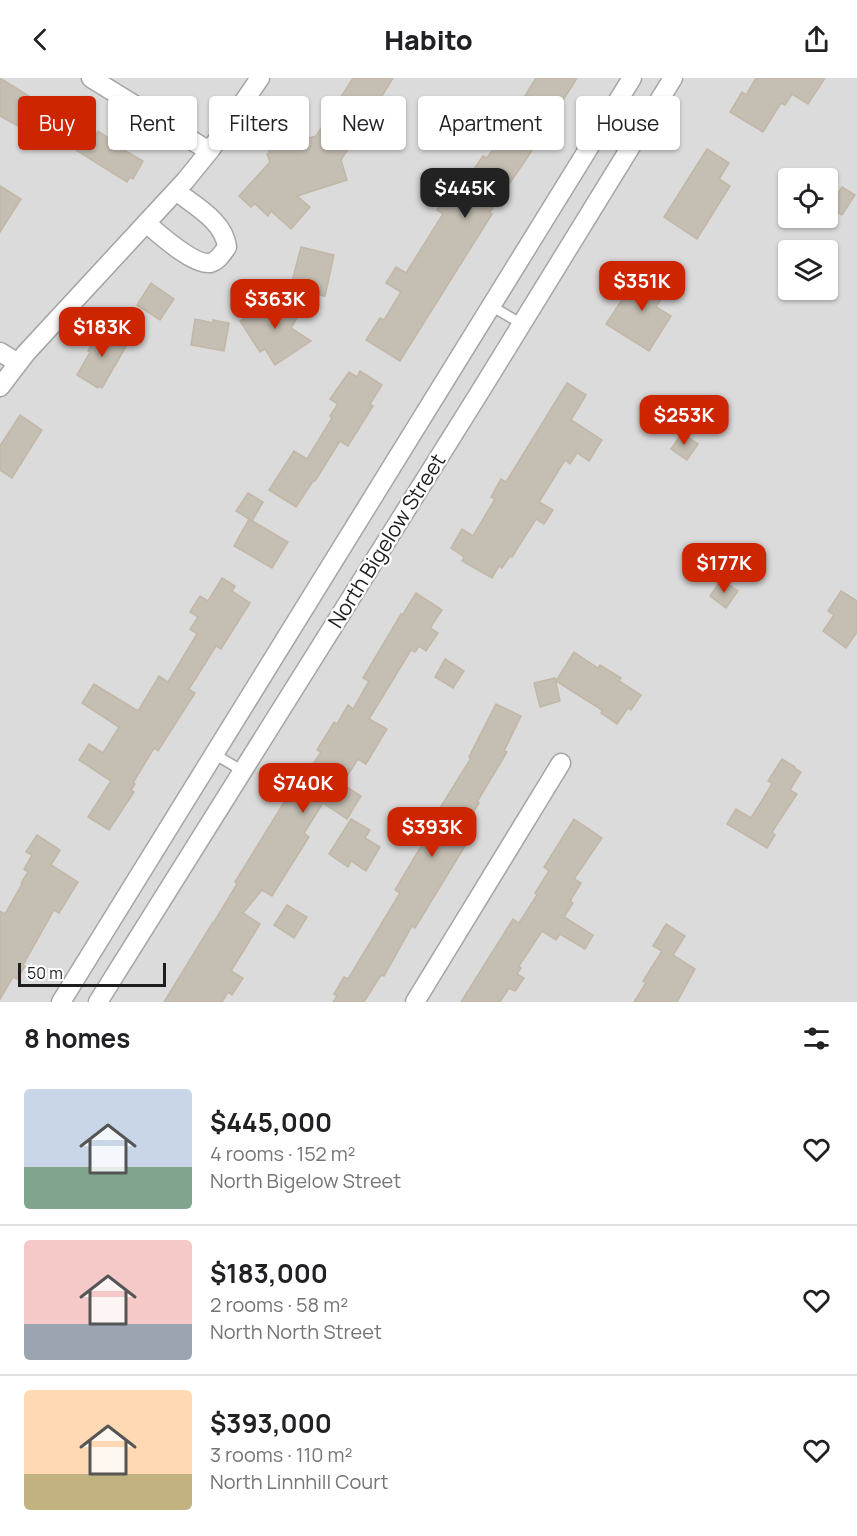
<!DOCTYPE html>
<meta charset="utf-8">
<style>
body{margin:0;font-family:Manrope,sans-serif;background:#f6f6f6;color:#202124;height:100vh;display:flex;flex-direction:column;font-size:22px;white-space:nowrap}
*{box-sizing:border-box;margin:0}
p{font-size:20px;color:#757577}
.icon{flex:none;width:33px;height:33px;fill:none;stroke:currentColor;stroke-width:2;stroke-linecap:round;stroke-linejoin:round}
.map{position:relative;height:924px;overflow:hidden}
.sheet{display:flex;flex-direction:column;background:#fff;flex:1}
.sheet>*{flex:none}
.guide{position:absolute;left:18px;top:18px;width:822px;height:54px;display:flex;gap:12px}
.buttons{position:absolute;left:778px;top:90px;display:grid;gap:12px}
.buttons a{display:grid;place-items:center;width:60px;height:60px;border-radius:6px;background:#fff;box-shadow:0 2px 4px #0004;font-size:30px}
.scale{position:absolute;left:18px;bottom:15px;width:148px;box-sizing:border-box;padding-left:6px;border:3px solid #1e1e1e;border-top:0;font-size:16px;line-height:21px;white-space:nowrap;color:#1e1e1e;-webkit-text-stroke:4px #fff;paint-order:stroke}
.price{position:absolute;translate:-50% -51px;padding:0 14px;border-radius:12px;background:#cd2500;color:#fff;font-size:20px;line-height:39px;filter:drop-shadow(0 2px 3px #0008)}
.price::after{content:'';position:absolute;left:50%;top:36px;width:18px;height:14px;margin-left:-9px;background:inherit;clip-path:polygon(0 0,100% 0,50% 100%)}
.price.selected{background:#222;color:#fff}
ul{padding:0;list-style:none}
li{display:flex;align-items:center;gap:18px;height:150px;padding:0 24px}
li+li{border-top:2px solid #e0e0e0}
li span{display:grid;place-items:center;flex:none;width:168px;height:120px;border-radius:6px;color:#555}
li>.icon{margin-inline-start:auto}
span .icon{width:72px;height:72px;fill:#fffc;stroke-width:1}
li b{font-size:26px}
h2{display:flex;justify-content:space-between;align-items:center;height:72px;padding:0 24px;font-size:26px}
.tag{padding:0 21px;border-radius:6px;background:#fff;box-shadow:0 2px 4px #0004;font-size:21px;line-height:54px}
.tag.selected{background:#cd2500;color:#fff}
header{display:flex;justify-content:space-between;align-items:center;height:78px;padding:0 24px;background:#fff;font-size:27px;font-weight:800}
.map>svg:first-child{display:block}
</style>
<header><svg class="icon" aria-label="back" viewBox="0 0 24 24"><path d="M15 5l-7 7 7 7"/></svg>Habito<svg class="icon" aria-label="share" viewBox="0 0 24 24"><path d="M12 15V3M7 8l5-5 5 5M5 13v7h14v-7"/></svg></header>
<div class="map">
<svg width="857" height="924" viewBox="0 0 857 924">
<rect width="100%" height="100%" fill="#f0eee4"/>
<path fill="#dcdbdb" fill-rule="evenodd" d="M 0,0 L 857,0 L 857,924 L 0,924 ZM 789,100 L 828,100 L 828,140 L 789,140 ZM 789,172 L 828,172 L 828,212 L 789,212 Z"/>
<g fill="#c4beb3" stroke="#c2b7a6" stroke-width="1.5">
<path d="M 0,0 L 95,59 L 98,53 L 113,63 L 112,65 L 143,83 L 133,101 L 130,99 L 127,104 L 28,42 L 23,51 L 0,38 Z"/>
<path d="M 353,0 L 393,0 L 376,28 L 373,26 L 355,55 L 357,57 L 341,82 L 347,102 L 297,118 L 310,129 L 291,151 L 271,133 L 268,138 L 255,126 L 251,129 L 239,118 L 270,84 L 267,76 L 269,75 L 269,72 L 316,58 Z"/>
<path d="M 536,0 L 577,0 L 527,80 L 490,134 L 492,136 L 400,283 L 366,262 L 380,240 L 384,242 L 401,214 L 386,205 L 396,189 L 406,195 L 443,136 L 437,132 L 451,109 L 458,114 L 483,78 L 487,80 L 517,35 L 515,34 Z"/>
<path d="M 756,0 L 825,0 L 808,26 L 792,16 L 785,27 L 781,25 L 763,54 L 730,34 L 742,14 L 746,17 Z"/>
<path d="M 707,71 L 729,85 L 719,101 L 730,108 L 697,161 L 664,139 Z"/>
<path d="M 0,108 L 21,121 L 0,154 Z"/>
<path d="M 842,109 L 855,117 L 842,137 L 829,129 Z"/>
<path d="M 301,169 L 334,177 L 325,218 L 290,211 Z"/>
<path d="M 651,192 L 671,205 L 656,229 L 671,238 L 649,273 L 606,246 L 633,205 L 640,210 Z"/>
<path d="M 151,205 L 174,221 L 160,242 L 137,227 Z"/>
<path d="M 281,216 L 297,240 L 291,250 L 311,263 L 275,287 L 265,271 L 260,274 L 240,243 Z"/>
<path d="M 195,241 L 213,245 L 213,242 L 229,245 L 224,273 L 191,267 Z"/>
<path d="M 101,249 L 128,265 L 102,310 L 99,308 L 98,310 L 77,297 L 90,274 L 88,273 Z"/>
<path d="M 360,293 L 382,307 L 370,326 L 373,328 L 348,368 L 340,363 L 315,403 L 313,403 L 296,429 L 269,412 L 294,373 L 307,381 L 332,340 L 330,338 L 338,326 L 330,321 L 349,294 L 357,299 Z"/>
<path d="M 567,305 L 586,317 L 571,342 L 602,362 L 589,383 L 577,375 L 570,386 L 565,382 L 539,424 L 553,432 L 544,446 L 536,441 L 512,479 L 510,478 L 502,490 L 499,488 L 492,500 L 462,483 L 464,479 L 451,470 L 462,451 L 473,458 L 495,421 L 491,419 L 501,401 L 506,404 Z"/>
<path d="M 20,337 L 42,352 L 12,400 L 0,392 L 0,368 Z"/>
<path d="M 682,355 L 698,366 L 687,382 L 671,371 Z"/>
<path d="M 248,415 L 263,424 L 252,443 L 236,433 Z"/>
<path d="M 249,441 L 288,464 L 272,490 L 234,468 Z"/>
<path d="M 222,500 L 235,508 L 232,513 L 250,525 L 221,571 L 216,568 L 189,611 L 195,615 L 158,673 L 154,670 L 133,705 L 135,706 L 131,712 L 134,714 L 109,752 L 88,739 L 111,703 L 79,682 L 89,666 L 103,675 L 119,649 L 82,625 L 94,606 L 138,633 L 159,598 L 168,604 L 197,556 L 190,551 L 198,539 L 190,534 L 200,518 L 208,523 Z"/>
<path d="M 721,502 L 738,513 L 726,530 L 710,518 Z"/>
<path d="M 841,513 L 857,523 L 857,554 L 846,570 L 823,553 L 834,537 L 828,533 Z"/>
<path d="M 416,515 L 442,532 L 430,550 L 438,555 L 426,573 L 419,568 L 415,574 L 411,572 L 369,641 L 387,651 L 366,686 L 358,681 L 342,706 L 361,718 L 347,741 L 323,725 L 304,755 L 309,759 L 272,818 L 262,812 L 243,835 L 260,846 L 231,893 L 243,900 L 232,917 L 228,914 L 222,924 L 164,924 L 213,844 L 214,844 L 237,806 L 235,804 L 288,718 L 298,703 L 301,704 L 321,674 L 317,672 L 334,644 L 337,646 L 348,627 L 353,631 L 369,603 L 363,600 L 401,536 L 403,536 Z"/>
<path d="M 574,574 L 598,590 L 600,587 L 621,600 L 619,603 L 641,617 L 631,632 L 628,630 L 617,646 L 601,635 L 602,632 L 556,603 Z"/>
<path d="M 445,581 L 464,593 L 453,610 L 435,599 Z"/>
<path d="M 555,600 L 560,623 L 540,629 L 534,605 Z"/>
<path d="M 496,626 L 521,638 L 504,673 L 507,674 L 477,724 L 479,725 L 464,749 L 473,755 L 415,850 L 412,848 L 384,898 L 381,897 L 364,924 L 333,924 L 337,918 L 334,916 L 344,899 L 348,901 L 400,815 L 395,812 L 438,740 L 435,738 L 471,680 L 469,679 Z"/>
<path d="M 782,681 L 795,689 L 794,690 L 801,694 L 790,712 L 797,716 L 772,754 L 775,757 L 767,770 L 727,746 L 736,731 L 751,740 L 769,711 L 772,705 L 768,703 Z"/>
<path d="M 351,741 L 370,752 L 365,760 L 380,769 L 366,793 L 351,783 L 348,789 L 329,776 Z"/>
<path d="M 574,741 L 602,760 L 574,801 L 581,805 L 570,823 L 573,825 L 564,839 L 593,857 L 585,871 L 560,856 L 556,862 L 542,853 L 519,888 L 521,890 L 517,896 L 524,900 L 515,913 L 509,910 L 500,924 L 461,924 L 513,841 L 519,845 L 537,817 L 535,815 L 549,793 L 544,789 Z"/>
<path d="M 37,757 L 60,772 L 51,787 L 78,804 L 59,835 L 54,832 L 23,887 L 25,888 L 17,901 L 13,899 L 0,921 L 0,833 L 5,836 L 22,806 L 21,805 L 28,794 L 24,791 L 32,777 L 26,774 Z"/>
<path d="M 287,827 L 307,839 L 294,860 L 274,847 Z"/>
<path d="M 666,846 L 685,858 L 673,877 L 695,891 L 677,924 L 634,924 L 646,905 L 643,903 L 662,873 L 653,868 Z"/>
</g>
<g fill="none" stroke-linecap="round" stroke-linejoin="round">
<g stroke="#a5a5a5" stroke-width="12">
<g id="service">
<path d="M 615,27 L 645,45"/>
<path d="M 491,228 L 522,246"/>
<path d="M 214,676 L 243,693"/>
</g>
</g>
<g stroke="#a5a5a5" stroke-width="21">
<g id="minor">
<path d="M 91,0 L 209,73"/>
<path d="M 146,145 C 159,156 193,187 210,185 C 218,183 222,176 227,169 C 224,143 195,128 176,113"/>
<path d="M 0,274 L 18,285"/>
<path d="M 0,309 L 26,275 L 185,103 L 211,71 L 260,0"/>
<path d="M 61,924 L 632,0"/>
<path d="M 98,924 L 478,317 L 673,0"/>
<path d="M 415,924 L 561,685"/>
</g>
</g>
<use href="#service" stroke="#fff" stroke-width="9"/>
<use href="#minor" stroke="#fff" stroke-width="18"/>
</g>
<g text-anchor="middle" stroke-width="4.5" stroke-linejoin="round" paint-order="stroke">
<g font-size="21" fill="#1e1e1e" stroke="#fff">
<text transform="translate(387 463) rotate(-58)" y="7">North Bigelow Street</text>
</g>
</g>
</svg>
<div class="buttons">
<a><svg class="icon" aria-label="locate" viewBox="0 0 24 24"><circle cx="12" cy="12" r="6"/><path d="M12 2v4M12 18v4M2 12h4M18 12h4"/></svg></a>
<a><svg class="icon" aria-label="layers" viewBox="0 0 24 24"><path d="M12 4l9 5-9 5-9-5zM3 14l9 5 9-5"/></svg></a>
</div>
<div class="scale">50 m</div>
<b class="price selected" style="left:465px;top:141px">$445K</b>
<b class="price" style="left:642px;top:234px">$351K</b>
<b class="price" style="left:275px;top:252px">$363K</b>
<b class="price" style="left:102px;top:280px">$183K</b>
<b class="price" style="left:684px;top:368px">$253K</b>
<b class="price" style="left:724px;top:516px">$177K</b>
<b class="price" style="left:303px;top:736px">$740K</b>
<b class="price" style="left:432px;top:780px">$393K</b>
<div class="guide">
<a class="tag selected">Buy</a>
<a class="tag">Rent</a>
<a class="tag">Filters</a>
<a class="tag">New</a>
<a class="tag">Apartment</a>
<a class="tag">House</a>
</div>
</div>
<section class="sheet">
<h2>8 homes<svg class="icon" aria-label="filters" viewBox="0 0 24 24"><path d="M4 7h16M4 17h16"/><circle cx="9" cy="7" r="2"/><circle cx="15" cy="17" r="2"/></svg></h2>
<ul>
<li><span style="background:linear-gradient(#c9d6e8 65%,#7fa58c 0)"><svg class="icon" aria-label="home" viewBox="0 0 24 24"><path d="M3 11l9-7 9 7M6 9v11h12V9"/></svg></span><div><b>$445,000</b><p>4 rooms · 152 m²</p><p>North Bigelow Street</p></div><svg class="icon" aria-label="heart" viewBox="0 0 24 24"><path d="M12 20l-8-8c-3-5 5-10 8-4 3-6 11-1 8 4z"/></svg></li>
<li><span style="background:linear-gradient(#f6c9c9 70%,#9aa5b1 0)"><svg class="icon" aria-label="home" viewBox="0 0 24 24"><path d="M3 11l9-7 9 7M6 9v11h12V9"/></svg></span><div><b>$183,000</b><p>2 rooms · 58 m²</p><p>North North Street</p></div><svg class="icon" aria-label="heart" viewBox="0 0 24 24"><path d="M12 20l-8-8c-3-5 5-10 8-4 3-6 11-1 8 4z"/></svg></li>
<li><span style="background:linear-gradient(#ffd9b3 70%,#c2b280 0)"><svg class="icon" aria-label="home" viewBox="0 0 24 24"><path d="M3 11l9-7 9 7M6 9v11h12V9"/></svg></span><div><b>$393,000</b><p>3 rooms · 110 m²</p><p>North Linnhill Court</p></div><svg class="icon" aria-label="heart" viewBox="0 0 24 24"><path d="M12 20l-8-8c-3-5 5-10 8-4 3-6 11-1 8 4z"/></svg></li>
</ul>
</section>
